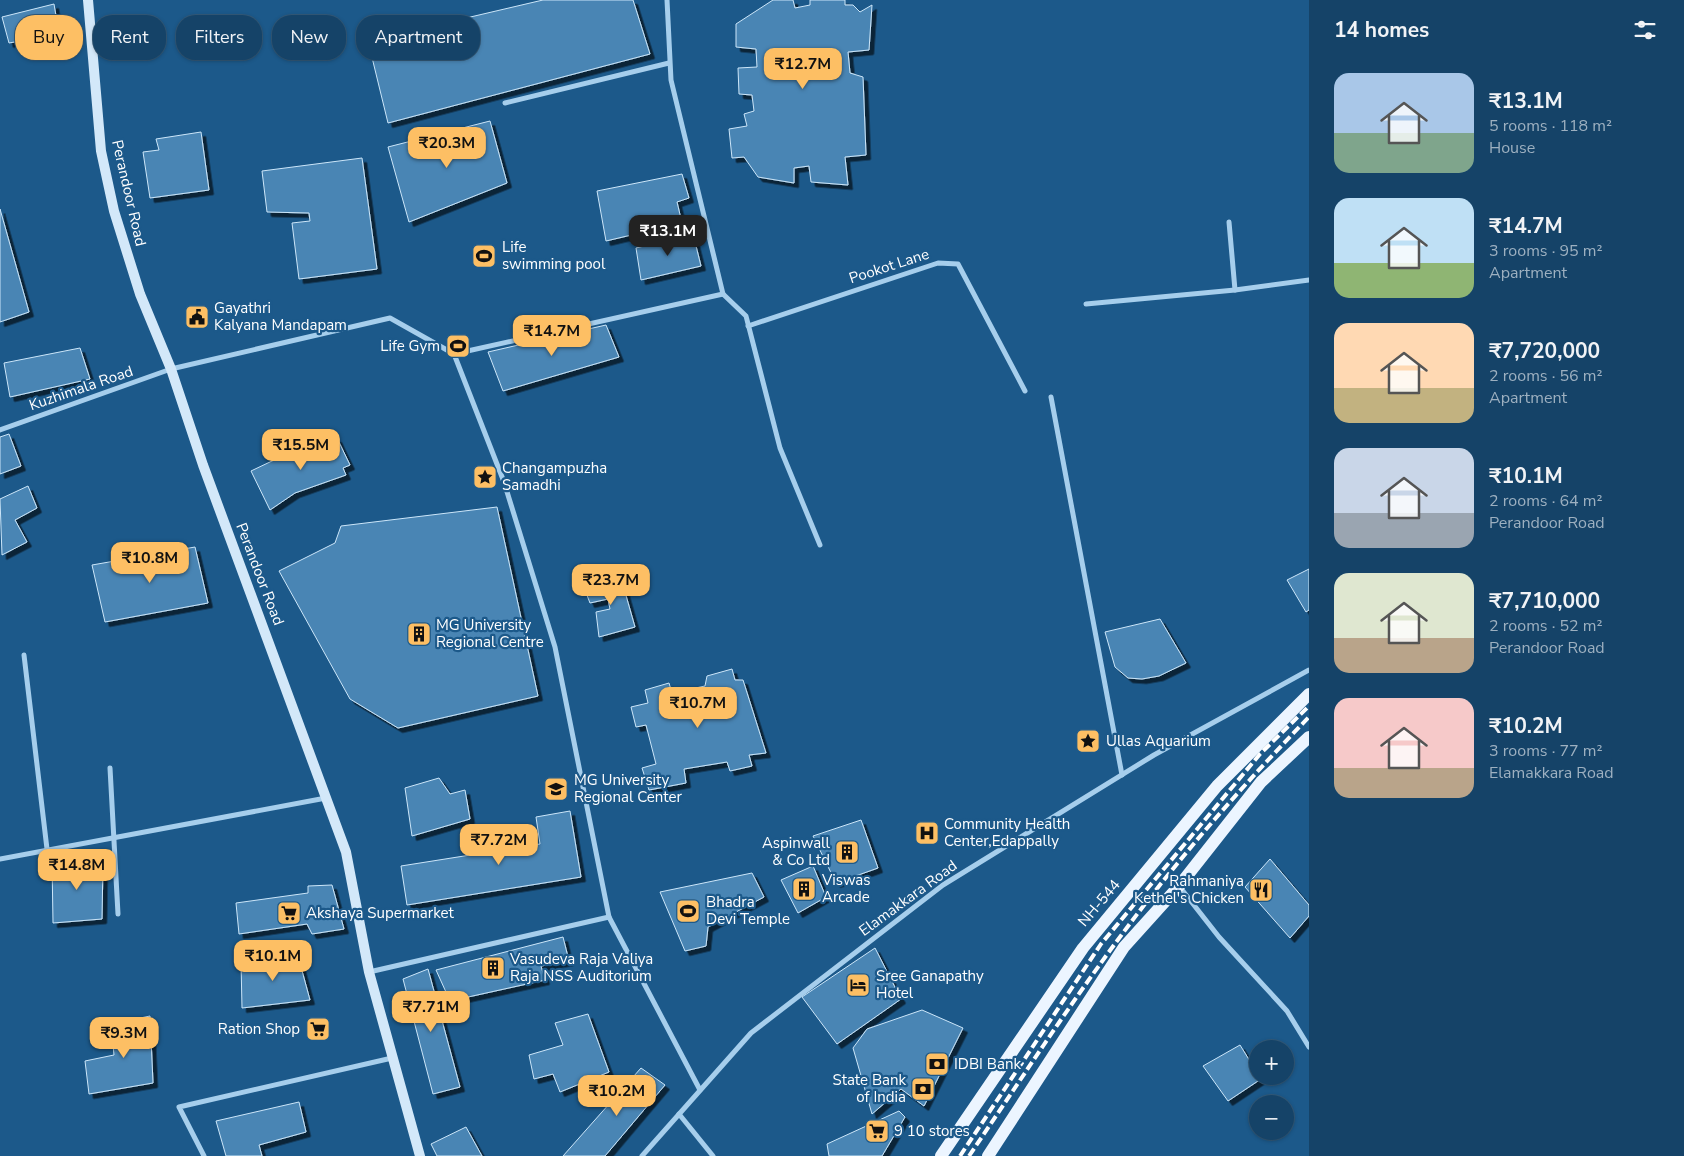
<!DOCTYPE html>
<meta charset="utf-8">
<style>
body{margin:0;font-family:"Nunito Sans",sans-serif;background:#1e4a6e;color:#f1f3f6;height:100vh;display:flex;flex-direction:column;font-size:19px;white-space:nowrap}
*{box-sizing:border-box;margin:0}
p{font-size:16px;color:#9db0c0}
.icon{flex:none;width:28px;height:28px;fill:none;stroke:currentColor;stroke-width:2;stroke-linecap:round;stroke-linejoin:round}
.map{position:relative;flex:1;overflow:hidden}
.panel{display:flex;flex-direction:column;background:#154368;width:375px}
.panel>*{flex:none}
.top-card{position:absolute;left:15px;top:15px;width:475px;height:45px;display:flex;gap:10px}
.buttons{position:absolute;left:1249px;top:1040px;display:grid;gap:10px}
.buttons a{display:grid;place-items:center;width:45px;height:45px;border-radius:50%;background:#154368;box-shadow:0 1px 4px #0004,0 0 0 1px #345c7c;font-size:25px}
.price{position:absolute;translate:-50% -42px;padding:0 11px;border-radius:10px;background:#fdbf64;color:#111;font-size:16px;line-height:32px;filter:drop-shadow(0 1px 2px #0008)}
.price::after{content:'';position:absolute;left:50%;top:30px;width:15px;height:11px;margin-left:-8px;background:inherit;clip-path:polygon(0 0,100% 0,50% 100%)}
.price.current{background:#222;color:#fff}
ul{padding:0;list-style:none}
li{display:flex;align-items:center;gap:15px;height:125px;padding:0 25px}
li span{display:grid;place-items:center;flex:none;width:140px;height:100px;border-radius:15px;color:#555}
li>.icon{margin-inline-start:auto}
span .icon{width:60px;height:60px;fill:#fffc;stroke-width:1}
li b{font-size:21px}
h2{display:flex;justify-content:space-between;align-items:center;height:60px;padding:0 25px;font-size:21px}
.pill{padding:0 18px;border-radius:20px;background:#154368;box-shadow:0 1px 4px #0004,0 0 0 1px #345c7c;font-size:18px;line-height:45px}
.pill.current{background:#fdbf64;color:#111}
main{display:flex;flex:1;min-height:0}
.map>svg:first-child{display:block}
</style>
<main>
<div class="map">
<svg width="1309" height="1156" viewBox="0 0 1309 1156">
<defs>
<filter id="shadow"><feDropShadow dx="4.5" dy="4.5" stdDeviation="0" flood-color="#0009"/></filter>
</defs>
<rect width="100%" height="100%" fill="#1c598a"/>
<g fill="#4985b4" stroke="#cce6f9" filter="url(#shadow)">
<path d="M 543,0 L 633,0 L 650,54 L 388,123 L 368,41 Z"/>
<path d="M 773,0 L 793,0 L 795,8 L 810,5 L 810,0 L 845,0 L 845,5 L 853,5 L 860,12 L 872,5 L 869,50 L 848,52 L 850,73 L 863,77 L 866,155 L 845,157 L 848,185 L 811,182 L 809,166 L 794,168 L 794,183 L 758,177 L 744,157 L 732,158 L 729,129 L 747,126 L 744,114 L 754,111 L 752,95 L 739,94 L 738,68 L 757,67 L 756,49 L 736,47 L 736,24 Z"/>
<path d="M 54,4 L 59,34 L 9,43 L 2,17 Z"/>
<path d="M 490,121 L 507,183 L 409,222 L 388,147 Z"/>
<path d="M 201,132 L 209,190 L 150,198 L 143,152 L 159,150 L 156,139 Z"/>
<path d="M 362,158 L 377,269 L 299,279 L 292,223 L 310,221 L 309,213 L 267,212 L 262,171 Z"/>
<path d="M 682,174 L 689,198 L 677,202 L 682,223 L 606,241 L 597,191 Z"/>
<path d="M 0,209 L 29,312 L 0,322 Z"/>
<path d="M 693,234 L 701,266 L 641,280 L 636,248 Z"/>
<path d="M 606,325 L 619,357 L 503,391 L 488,352 Z"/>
<path d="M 80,348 L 90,379 L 10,397 L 4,363 Z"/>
<path d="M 9,434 L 21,466 L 0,474 L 0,437 Z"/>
<path d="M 337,438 L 350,465 L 343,468 L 346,475 L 295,493 L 270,510 L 251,471 L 293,451 Z"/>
<path d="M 28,486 L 37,508 L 15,520 L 27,542 L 2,555 L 0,499 Z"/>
<path d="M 497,507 L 538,696 L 398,728 L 350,699 L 279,571 L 335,543 L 341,526 Z"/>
<path d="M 195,547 L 208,603 L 105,622 L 92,565 Z"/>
<path d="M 1309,569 L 1309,610 L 1306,612 L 1287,580 Z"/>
<path d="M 621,578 L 635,627 L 599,637 L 596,612 L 610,609 L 608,599 L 590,603 L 583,585 Z"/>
<path d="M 1160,619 L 1186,663 L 1159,676 L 1142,679 L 1128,678 L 1115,667 L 1105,632 Z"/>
<path d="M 732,669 L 735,680 L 743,680 L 766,753 L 749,755 L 752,766 L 730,771 L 727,762 L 684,769 L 686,783 L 649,790 L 642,768 L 656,764 L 646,725 L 636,727 L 631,707 L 648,703 L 645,690 L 669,683 L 672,693 L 705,686 L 707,676 Z"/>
<path d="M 439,778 L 450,794 L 465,790 L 470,819 L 412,836 L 405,788 Z"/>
<path d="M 570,811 L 581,877 L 407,905 L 401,866 L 540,844 L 536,817 Z"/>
<path d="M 861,820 L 878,868 L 836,883 L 813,836 Z"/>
<path d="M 1270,859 L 1309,905 L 1309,916 L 1290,938 L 1245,887 Z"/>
<path d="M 52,862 L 103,862 L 102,919 L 53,923 Z"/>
<path d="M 813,866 L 826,897 L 798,913 L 781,880 Z"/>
<path d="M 752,873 L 764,897 L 708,927 L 706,946 L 685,951 L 660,892 Z"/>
<path d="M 332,885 L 344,929 L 312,934 L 307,924 L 239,934 L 236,903 L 308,893 L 308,886 Z"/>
<path d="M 563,937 L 569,961 L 541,966 L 545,980 L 450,1001 L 436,970 Z"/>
<path d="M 875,948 L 901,999 L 837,1044 L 802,997 Z"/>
<path d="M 298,956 L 310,1000 L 242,1008 L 241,962 Z"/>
<path d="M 428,969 L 460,1087 L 433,1094 L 403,979 Z"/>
<path d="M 922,1010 L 963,1028 L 924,1106 L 901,1089 L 872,1114 L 853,1048 L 867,1029 Z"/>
<path d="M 588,1014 L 609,1072 L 560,1092 L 553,1074 L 534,1079 L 529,1055 L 563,1045 L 555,1023 Z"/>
<path d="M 150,1016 L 153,1083 L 89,1094 L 85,1061 L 114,1055 L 111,1024 Z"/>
<path d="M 1240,1045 L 1261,1079 L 1228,1101 L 1203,1066 Z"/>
<path d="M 641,1068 L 665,1085 L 605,1156 L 563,1156 Z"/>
<path d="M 299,1102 L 306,1132 L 259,1145 L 262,1156 L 226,1156 L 216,1121 Z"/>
<path d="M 899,1111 L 905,1117 L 882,1156 L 829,1156 L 827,1144 Z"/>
<path d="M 466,1127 L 482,1156 L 437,1156 L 431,1144 Z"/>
</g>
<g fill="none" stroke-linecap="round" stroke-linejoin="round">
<g stroke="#a6ceec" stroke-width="5">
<path d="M 667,0 L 671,80 L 723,294"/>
<path d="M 505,103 L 669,63"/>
<path d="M 1229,222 L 1235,290"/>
<path d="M 723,294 L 746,316 L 780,448 L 820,545"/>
<path d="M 1086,304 L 1235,290 L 1309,280"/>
<path d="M 748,326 L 938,263 L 958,264 L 1025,391"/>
<path d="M 1051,397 L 1122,775"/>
<path d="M 0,430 L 171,369 L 390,318 L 454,354"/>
<path d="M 24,655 L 47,849"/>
<path d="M 110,768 L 118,914"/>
<path d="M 0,859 L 326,798"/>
<path d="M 1179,886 L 1219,937 L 1287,1011 L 1309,1047"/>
<path d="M 609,917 L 555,647 L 504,482 L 454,354 L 723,294"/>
<path d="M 369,972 L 609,917 L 700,1090"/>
<path d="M 679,1114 L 713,1156"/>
<path d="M 204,1156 L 179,1107 L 392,1058"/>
<path d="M 642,1156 L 751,1033 L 943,885 L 1154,755 L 1309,670"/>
</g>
<path stroke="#d3e8f9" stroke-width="10" d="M 88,0 L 101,151 L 114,211 L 140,294 L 171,369 L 203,465 L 346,852 L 369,972 L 420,1156"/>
<g stroke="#ecf5ff" stroke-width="12">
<path d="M 941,1156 L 1083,948 L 1217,786 L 1309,694"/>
<path d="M 988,1156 L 1124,947 L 1179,886 L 1261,782 L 1309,737"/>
</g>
<g stroke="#fff" stroke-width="4" stroke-dasharray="9 4" stroke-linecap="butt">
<path d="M 960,1156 L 1101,944 L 1260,754 L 1309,706"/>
<path d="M 969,1156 C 1018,1084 1065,1011 1117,941 C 1175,862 1241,787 1309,717"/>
</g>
</g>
<defs>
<g id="stadium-square" transform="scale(1.25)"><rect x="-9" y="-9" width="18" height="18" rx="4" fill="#fdbf64" stroke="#1c598a"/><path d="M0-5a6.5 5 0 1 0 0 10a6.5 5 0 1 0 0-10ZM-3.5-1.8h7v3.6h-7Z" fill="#111"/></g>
<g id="civic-square" transform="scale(1.25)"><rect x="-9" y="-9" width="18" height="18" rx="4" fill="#fdbf64" stroke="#1c598a"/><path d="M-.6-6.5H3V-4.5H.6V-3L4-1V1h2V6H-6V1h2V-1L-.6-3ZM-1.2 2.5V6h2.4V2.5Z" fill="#111"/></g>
<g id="sight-square" transform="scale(1.25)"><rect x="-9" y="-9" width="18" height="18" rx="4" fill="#fdbf64" stroke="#1c598a"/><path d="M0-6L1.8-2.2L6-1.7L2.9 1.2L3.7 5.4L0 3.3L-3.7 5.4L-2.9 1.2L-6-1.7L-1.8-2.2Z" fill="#111"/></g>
<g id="building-square" transform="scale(1.25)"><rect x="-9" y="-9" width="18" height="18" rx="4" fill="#fdbf64" stroke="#1c598a"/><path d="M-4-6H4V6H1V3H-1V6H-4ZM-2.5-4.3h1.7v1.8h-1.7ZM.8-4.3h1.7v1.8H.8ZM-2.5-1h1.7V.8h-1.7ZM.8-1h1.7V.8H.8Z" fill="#111"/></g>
<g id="university-square" transform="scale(1.25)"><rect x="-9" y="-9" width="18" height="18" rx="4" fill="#fdbf64" stroke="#1c598a"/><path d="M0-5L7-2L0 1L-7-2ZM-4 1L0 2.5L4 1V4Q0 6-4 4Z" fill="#111"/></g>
<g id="hospital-square" transform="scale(1.25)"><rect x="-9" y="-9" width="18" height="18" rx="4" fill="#fdbf64" stroke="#1c598a"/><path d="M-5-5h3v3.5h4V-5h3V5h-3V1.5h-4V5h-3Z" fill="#111"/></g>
<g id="restaurant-square" transform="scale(1.25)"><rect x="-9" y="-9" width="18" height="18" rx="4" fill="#fdbf64" stroke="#1c598a"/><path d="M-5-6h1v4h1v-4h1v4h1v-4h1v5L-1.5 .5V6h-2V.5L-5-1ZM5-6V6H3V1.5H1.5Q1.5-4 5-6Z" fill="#111"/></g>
<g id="supermarket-square" transform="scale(1.25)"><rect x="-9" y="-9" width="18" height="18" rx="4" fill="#fdbf64" stroke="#1c598a"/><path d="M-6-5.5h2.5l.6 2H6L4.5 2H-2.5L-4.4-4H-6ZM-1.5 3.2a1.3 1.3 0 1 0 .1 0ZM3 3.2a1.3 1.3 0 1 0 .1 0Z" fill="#111"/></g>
<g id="hotel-square" transform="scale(1.25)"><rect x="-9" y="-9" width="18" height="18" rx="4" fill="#fdbf64" stroke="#1c598a"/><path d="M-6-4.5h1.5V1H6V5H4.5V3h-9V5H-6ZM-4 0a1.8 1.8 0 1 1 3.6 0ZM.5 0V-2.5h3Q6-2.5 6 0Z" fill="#111"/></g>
<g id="bank-square" transform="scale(1.25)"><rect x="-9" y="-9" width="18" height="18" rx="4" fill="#fdbf64" stroke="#1c598a"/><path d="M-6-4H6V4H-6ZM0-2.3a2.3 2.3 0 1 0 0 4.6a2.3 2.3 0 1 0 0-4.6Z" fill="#111"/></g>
</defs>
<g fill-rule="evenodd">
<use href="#stadium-square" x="484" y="256"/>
<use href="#civic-square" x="197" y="317"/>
<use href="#stadium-square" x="458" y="346"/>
<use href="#sight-square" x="485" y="477"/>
<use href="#building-square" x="419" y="634"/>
<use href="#sight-square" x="1088" y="741"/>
<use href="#university-square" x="556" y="789"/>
<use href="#hospital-square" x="927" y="833"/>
<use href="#building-square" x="847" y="852"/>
<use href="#building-square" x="804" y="889"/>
<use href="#restaurant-square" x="1261" y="890"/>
<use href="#stadium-square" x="688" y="911"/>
<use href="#supermarket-square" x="289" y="913"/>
<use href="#building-square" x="493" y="968"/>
<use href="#hotel-square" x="858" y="985"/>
<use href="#supermarket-square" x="318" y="1029"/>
<use href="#bank-square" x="937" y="1064"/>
<use href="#bank-square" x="923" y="1089"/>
<use href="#supermarket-square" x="877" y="1131"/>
</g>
<g text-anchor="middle" stroke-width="4.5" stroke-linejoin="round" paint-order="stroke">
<g font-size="15" fill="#fff" stroke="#1c598a">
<text transform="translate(129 193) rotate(77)" y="5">Perandoor Road</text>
<text transform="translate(889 266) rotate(-18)" y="5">Pookot Lane</text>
<text transform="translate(81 388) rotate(-19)" y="5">Kuzhimala Road</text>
<text transform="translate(260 574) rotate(69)" y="5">Perandoor Road</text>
<text transform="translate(908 898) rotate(-36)" y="5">Elamakkara Road</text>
<text transform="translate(1099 903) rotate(-50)" y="5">NH-544</text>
</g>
<g font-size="15" fill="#fff" stroke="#1c598a" text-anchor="start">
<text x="502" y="252">Life<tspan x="502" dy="17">swimming pool</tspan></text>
<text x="214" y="313">Gayathri<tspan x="214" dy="17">Kalyana Mandapam</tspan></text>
<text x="440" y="351" text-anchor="end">Life Gym</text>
<text x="502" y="473">Changampuzha<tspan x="502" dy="17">Samadhi</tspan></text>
<text x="436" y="630">MG University<tspan x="436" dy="17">Regional Centre</tspan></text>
<text x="1106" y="746">Ullas Aquarium</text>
<text x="574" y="785">MG University<tspan x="574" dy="17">Regional Center</tspan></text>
<text x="944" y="829">Community Health<tspan x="944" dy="17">Center,Edappally</tspan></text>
<text x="830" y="848" text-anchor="end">Aspinwall<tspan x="830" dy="17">&amp; Co Ltd</tspan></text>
<text x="822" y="885">Viswas<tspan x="822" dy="17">Arcade</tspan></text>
<text x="1244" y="886" text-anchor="end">Rahmaniya<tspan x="1244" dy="17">Kethel's Chicken</tspan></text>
<text x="706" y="907">Bhadra<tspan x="706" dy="17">Devi Temple</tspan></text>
<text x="306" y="918">Akshaya Supermarket</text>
<text x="510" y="964">Vasudeva Raja Valiya<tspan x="510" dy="17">Raja NSS Auditorium</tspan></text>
<text x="876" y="981">Sree Ganapathy<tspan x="876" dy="17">Hotel</tspan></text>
<text x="300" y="1034" text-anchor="end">Ration Shop</text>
<text x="954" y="1069">IDBI Bank</text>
<text x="906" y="1085" text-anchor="end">State Bank<tspan x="906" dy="17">of India</tspan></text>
<text x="894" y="1136">9 10 stores</text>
</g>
</g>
</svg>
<div class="buttons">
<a>+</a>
<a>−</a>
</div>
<b class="price" style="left:803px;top:90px">₹12.7M</b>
<b class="price" style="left:447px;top:169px">₹20.3M</b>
<b class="price current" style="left:668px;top:257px">₹13.1M</b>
<b class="price" style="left:552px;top:357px">₹14.7M</b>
<b class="price" style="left:301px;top:471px">₹15.5M</b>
<b class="price" style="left:150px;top:584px">₹10.8M</b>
<b class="price" style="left:611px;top:606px">₹23.7M</b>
<b class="price" style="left:698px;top:729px">₹10.7M</b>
<b class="price" style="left:499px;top:866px">₹7.72M</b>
<b class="price" style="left:77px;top:891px">₹14.8M</b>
<b class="price" style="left:273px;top:982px">₹10.1M</b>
<b class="price" style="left:431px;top:1033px">₹7.71M</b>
<b class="price" style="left:124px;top:1059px">₹9.3M</b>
<b class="price" style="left:617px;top:1117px">₹10.2M</b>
<div class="top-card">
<a class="pill current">Buy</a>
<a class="pill">Rent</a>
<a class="pill">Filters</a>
<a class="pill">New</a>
<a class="pill">Apartment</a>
</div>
</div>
<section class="panel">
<h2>14 homes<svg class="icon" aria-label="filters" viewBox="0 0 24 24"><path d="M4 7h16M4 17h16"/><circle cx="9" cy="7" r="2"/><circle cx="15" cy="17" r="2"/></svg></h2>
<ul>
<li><span style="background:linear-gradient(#a9c7e8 60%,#7fa58c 0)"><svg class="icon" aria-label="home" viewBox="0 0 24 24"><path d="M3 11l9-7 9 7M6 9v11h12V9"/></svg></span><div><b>₹13.1M</b><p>5 rooms · 118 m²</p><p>House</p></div></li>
<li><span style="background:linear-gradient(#bfe0f5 65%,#8fb573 0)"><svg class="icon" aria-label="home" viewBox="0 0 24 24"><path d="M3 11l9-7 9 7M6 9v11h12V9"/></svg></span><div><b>₹14.7M</b><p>3 rooms · 95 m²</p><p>Apartment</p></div></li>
<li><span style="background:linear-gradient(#ffd9b3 65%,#c2b280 0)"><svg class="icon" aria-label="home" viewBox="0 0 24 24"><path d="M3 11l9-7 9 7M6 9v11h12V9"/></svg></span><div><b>₹7,720,000</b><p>2 rooms · 56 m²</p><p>Apartment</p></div></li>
<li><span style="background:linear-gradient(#c9d6e8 65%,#9aa5b1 0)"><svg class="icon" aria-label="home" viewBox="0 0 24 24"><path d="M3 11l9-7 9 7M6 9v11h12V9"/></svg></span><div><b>₹10.1M</b><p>2 rooms · 64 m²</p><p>Perandoor Road</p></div></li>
<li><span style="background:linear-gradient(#dfe7d0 65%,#b9a48a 0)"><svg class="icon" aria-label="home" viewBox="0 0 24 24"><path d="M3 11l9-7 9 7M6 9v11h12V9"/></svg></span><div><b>₹7,710,000</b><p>2 rooms · 52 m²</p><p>Perandoor Road</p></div></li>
<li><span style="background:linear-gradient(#f6c9c9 70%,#b9a48a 0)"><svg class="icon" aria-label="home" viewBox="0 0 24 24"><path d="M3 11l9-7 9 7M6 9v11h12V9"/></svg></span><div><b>₹10.2M</b><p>3 rooms · 77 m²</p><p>Elamakkara Road</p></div></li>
</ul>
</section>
</main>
